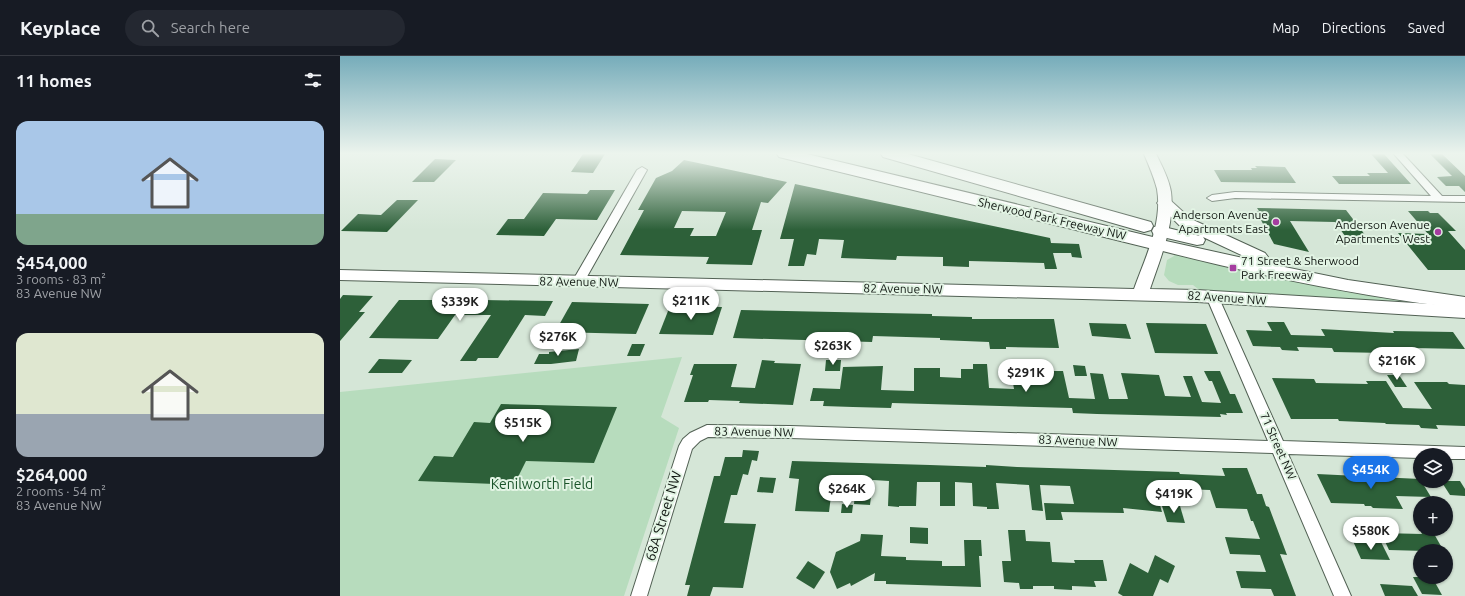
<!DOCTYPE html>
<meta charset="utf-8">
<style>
body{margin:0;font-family:Ubuntu,sans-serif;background:#242831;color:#f1f3f6;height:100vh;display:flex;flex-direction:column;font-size:15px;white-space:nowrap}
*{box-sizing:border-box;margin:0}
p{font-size:13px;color:#9ea1a6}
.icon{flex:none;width:22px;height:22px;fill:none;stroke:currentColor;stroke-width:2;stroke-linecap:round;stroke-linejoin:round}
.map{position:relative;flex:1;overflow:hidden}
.side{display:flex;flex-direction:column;background:#171b24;width:340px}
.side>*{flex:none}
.fabs{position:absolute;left:1073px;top:392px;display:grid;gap:8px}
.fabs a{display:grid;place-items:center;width:40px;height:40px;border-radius:50%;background:#171b24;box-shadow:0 1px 3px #0004;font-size:20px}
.price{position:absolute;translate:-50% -34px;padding:0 9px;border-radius:14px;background:#fff;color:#222;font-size:13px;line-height:26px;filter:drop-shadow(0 1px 2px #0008)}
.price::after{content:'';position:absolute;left:50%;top:24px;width:12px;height:9px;margin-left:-6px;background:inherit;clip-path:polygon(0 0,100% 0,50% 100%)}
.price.active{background:#1a73e8;color:#fff}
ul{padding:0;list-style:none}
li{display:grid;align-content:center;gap:8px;height:212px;padding:0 16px}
li span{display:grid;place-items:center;height:124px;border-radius:12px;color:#555}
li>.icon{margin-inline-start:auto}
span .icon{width:72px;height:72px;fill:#fffc;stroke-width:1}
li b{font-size:17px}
h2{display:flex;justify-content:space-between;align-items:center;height:48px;padding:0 16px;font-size:17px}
header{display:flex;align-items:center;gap:24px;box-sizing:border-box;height:56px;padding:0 20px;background:#171b24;border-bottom:1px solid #363941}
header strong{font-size:19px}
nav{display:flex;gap:22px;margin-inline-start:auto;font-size:14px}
.search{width:280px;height:36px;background:#242831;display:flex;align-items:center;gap:10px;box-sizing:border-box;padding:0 14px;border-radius:22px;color:#9ea1a6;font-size:15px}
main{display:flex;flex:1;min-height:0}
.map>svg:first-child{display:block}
</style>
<header>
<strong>Keyplace</strong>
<div class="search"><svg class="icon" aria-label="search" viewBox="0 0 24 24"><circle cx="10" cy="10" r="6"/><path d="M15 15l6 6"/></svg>Search here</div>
<nav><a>Map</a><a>Directions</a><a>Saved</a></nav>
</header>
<main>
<section class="side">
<h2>11 homes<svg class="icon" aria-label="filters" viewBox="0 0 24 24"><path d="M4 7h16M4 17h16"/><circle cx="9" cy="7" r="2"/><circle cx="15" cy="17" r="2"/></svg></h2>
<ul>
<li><span style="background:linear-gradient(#a9c7e8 75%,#7fa58c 0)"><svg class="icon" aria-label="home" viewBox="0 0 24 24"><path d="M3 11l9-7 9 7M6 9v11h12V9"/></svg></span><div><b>$454,000</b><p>3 rooms · 83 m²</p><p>83 Avenue NW</p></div></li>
<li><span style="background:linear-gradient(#dfe7d0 65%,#9aa5b1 0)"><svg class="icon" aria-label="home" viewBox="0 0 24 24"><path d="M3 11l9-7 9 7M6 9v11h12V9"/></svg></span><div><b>$264,000</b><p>2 rooms · 54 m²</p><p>83 Avenue NW</p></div></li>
</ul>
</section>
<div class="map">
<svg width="1125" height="540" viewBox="0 0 1125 540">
<rect width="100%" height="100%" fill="#d5e6d7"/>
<g fill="#b7dcbd">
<path d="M 835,197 L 1006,236 L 1107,251 L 879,235 L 858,233 L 853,229 L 838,229 L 829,225 L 824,219 L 827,204 L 834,200 Z"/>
<path d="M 342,301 L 321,361 L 339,372 L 284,540 L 0,540 L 0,336 Z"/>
</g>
<g fill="#2d6039" fill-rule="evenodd">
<path d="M 243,98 L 265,98 L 253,117 L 231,116 Z"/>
<path d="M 1031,98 L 1044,98 L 1071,128 L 999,128 L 992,120 L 1030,120 L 1027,117 L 1048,117 Z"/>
<path d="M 1090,98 L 1102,98 L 1125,120 L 1125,136 L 1119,130 L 1106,130 L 1097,121 L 1112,120 Z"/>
<path d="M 95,103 L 116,104 L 94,126 L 72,126 Z"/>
<path d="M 344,104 L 447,126 L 428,147 L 421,146 L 412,174 L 422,174 L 412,209 L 366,208 L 369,201 L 280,199 L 304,154 L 298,154 L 316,122 L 332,115 ZM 342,155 L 386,156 L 376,180 L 350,180 L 354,172 L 334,172 Z"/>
<path d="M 915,110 L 945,111 L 956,127 L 881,126 L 874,114 L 912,114 L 911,112 L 917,112 Z"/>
<path d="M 455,128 L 710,182 L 711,187 L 739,188 L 742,202 L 732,201 L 731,197 L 713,197 L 717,213 L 705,213 L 704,207 L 629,205 L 629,211 L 603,210 L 603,201 L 557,200 L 556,204 L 501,202 L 504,184 L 479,183 L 476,199 L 467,198 L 464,210 L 448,210 L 454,183 L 440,183 Z"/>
<path d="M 250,134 L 275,134 L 257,164 L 216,163 L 204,180 L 156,179 L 168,163 L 184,163 L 203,137 L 247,138 Z"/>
<path d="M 57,144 L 78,144 L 47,176 L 1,175 L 18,158 L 41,159 Z"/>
<path d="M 917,152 L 1006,154 L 1032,188 L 1010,187 L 995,166 L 950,165 L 969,196 L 934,188 L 916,155 L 919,155 Z"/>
<path d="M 1068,155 L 1088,155 L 1090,157 L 1098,157 L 1116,175 L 1108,175 L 1125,194 L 1125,214 L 1088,214 L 1058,177 L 1088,178 Z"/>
<path d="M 3,239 L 33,240 L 19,256 L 25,256 L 0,285 L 0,243 Z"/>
<path d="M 59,244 L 143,244 L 213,245 L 205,260 L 185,259 L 158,302 L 138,302 L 136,305 L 120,305 L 151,259 L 115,259 L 98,283 L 29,282 Z"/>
<path d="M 232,246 L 309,248 L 296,278 L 215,276 Z"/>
<path d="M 330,250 L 382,251 L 373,279 L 319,278 Z"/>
<path d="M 401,254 L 592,258 L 592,260 L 632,261 L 632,263 L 714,263 L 719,292 L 666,291 L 666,293 L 650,293 L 649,286 L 600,284 L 600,282 L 533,280 L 532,286 L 393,282 Z"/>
<path d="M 927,266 L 944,266 L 951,279 L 985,280 L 981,273 L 1054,277 L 1053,275 L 1113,276 L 1125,293 L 1072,292 L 1080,303 L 1049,302 L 1046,297 L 994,296 L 992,292 L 957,291 L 959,295 L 942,294 L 940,291 L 913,290 L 906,274 L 932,275 Z"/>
<path d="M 749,267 L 786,268 L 791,283 L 752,280 Z"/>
<path d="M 806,267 L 866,268 L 878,298 L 815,297 Z"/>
<path d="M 292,288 L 305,288 L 300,300 L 287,300 Z"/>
<path d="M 239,293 L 236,305 L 211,308 L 194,308 L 199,298 L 209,298 L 209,296 Z"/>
<path d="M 39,303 L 72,304 L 62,317 L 28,317 Z"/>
<path d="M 422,304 L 435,305 L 434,307 L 461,308 L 453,349 L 399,347 L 400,345 L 369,344 L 368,346 L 344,346 L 353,319 L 350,319 L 354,308 L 397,308 L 391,331 L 415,332 Z"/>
<path d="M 486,304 L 501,304 L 500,315 L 485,315 Z"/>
<path d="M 633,308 L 647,308 L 649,332 L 674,333 L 671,315 L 723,315 L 729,342 L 755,343 L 750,317 L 763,318 L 769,343 L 788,343 L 781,317 L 819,319 L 825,340 L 851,341 L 843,320 L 852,320 L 862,346 L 881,347 L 872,325 L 869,325 L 864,315 L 880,315 L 890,338 L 895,338 L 903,357 L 886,357 L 887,359 L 880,358 L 881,361 L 757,358 L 733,357 L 732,352 L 552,347 L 551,352 L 513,351 L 483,350 L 484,345 L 470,345 L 473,332 L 500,333 L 503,311 L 543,310 L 541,334 L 574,335 L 574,312 L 600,312 L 600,321 L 621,322 L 621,313 L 633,313 Z"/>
<path d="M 733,309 L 745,310 L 747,320 L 735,320 Z"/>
<path d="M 1047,319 L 1059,319 L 1067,331 L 1055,331 Z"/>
<path d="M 932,322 L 974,323 L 976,327 L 1028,328 L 1026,325 L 1046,325 L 1063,352 L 1092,353 L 1074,326 L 1107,326 L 1109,328 L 1125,329 L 1125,370 L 1096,369 L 1098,373 L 1081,372 L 1079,369 L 1046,368 L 1045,367 L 999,365 L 998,363 L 951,363 Z"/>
<path d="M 161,348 L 277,351 L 254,407 L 186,405 L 178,421 L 158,433 L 155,428 L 78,425 L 94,400 L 113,401 L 134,366 L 150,367 Z"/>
<path d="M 403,394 L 419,395 L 417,405 L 412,404 L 408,419 L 403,418 L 397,439 L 391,439 L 384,467 L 416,468 L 403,532 L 373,531 L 370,540 L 347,540 L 350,529 L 345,529 L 374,420 L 380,420 L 385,401 L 402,401 Z"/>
<path d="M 452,405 L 590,409 L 646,411 L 646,409 L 677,411 L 839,416 L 840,418 L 885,420 L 882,412 L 907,412 L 917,438 L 922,438 L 926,450 L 929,451 L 947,499 L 940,498 L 956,540 L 934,540 L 931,533 L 901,532 L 896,515 L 926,516 L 920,499 L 890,498 L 885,481 L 920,483 L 913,465 L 911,465 L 907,453 L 876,452 L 870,434 L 815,432 L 822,456 L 783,452 L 784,457 L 721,456 L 723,464 L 706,464 L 704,447 L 734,448 L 730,430 L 700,429 L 703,455 L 692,454 L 689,429 L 656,427 L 659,453 L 647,453 L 647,451 L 633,450 L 632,427 L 615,426 L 615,450 L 600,450 L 600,426 L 577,426 L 576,450 L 559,450 L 559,451 L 548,450 L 549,425 L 533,424 L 530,449 L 514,448 L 516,425 L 493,424 L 489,456 L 455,455 L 459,423 L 449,422 Z"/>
<path d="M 977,418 L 1080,423 L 1091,441 L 1056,440 L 1063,453 L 1033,452 L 1031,450 L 1025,450 L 1024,448 L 991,447 Z"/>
<path d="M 420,421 L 436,422 L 433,437 L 417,436 Z"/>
<path d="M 1101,425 L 1120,425 L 1125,433 L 1125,440 L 1110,439 Z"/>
<path d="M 502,448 L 513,449 L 512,457 L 501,457 Z"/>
<path d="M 822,450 L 840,450 L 845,467 L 827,466 Z"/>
<path d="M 570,471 L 588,472 L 588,488 L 570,487 Z"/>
<path d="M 668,474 L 685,474 L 686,485 L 710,486 L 712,506 L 735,507 L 734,504 L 763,504 L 767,525 L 754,525 L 756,531 L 732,530 L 732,534 L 714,533 L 714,530 L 693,530 L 693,533 L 680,533 L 679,527 L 664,526 L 662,505 L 671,505 Z"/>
<path d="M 1081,476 L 1093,476 L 1102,492 L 1085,492 L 1086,495 L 1049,494 L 1041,477 L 1082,478 Z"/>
<path d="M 521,478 L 543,479 L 541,500 L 566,501 L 566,504 L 602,505 L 602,510 L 625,510 L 624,484 L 641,484 L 642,500 L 639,500 L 641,531 L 546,528 L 546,525 L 534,525 L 535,517 L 511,530 L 510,527 L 497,533 L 490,516 L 496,496 L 520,485 Z"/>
<path d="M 1013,485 L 1041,486 L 1050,504 L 1021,503 Z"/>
<path d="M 815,499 L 835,510 L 828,527 L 820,523 L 813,540 L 783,540 L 778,537 L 790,507 L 808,517 Z"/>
<path d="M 468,505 L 485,516 L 474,533 L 456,522 Z"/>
<path d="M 1073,521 L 1092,521 L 1102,539 L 1082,538 Z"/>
<path d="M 1040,528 L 1072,530 L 1078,540 L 1045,540 Z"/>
</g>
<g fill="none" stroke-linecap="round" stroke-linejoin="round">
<g stroke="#526154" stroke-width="2">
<g id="street">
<path d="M 1054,98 L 1063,98 L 1102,140 L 1125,140 L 1125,146 L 895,142 L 872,145 L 867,142 L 872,139 L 895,136 L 1091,140 Z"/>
<path d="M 302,111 L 307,114 L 244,226 L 242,229 L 234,229 L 232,226 L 297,114 Z"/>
<path d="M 872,236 L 876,237 L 878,240 L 943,385 L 1125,391 L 1125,403 L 1106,403 L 1106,399 L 1080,399 L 1080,402 L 948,398 L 1011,540 L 994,540 L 933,397 L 450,382 L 368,381 L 360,385 L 352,393 L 307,540 L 291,540 L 339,390 L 343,383 L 350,377 L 367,369 L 450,370 L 928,385 L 866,240 L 868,237 Z"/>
</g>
</g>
<g stroke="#526154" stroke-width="2">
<path id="secondary" d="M 804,98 L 816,98 C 822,110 829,123 831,136 C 835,169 820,203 810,233 L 857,234 L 1125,250 L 1125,262 L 857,246 L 0,224 L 0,214 L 794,233 C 805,202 823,167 817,133 C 814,121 809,110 804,98 Z"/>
</g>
<g stroke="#526154" stroke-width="2">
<path id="primary" d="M 825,142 L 830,144 L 851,163 L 925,197 L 928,201 L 925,205 L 920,206 L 1008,224 L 1125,241 L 1125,253 C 1019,240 914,219 811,192 L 809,188 L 811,184 L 817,183 L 912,204 L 863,181 L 865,184 L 863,188 L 857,189 L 814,179 L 812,175 L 814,171 L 820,170 L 860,180 L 839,169 L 817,147 L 820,144 Z"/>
</g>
<g stroke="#526154" stroke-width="2">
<g id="highway">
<path d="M 437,98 L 467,98 L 817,182 L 824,184 L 827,188 L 824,192 L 817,194 L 439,101 Z"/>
<path d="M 541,98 L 568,98 L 811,166 L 813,170 L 811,174 L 804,176 L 797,174 L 543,101 Z"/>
</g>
</g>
<use href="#street" fill="#fff" fill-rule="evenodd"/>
<use href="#secondary" fill="#fff" fill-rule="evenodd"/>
<use href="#primary" fill="#fff" fill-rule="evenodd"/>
<use href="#highway" fill="#fff" fill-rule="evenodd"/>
</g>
<linearGradient id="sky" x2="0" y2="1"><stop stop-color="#76acba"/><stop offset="0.56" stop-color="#ecf4ed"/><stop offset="1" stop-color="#ecf4ed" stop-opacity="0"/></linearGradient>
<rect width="1125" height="174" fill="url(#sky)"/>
<g fill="#a53da0" stroke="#e2f4e4" stroke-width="1.5">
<circle cx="936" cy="166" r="4"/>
<circle cx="1098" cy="176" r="4"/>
<rect x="889" y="208" width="8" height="8" rx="2"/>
</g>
<g text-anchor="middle" stroke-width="4" stroke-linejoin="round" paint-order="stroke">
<g font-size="12" fill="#121813" stroke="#e2f4e4" text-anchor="end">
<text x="928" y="163">Anderson Avenue<tspan x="928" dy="14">Apartments East</tspan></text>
<text x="1090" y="173">Anderson Avenue<tspan x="1090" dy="14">Apartments West</tspan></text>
<text x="901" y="209" text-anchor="start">71 Street &amp; Sherwood<tspan x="901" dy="14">Park Freeway</tspan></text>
</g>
<g font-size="12" fill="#121813" stroke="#e2f4e4">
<text transform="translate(712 163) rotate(13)" y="4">Sherwood Park Freeway NW</text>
<text transform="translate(239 226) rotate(1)" y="4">82 Avenue NW</text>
<text transform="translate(563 233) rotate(1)" y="4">82 Avenue NW</text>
<text transform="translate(887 242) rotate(4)" y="4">82 Avenue NW</text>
<text transform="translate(414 376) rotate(1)" y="4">83 Avenue NW</text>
<text transform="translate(738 385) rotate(2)" y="4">83 Avenue NW</text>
<text transform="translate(938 390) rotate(66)" y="4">71 Street NW</text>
</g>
<g font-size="14" fill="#1a542a" stroke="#e2f4e4">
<text x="202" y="433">Kenilworth Field</text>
</g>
<g font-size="14" fill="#121813" stroke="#e2f4e4">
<text transform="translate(323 460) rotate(-73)" y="5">68A Street NW</text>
</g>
</g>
</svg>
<div class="fabs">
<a><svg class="icon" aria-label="layers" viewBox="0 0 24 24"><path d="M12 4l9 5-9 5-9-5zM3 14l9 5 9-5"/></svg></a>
<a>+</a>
<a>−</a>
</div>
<b class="price" style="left:351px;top:265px">$211K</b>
<b class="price" style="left:120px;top:266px">$339K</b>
<b class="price" style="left:218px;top:301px">$276K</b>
<b class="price" style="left:493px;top:310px">$263K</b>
<b class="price" style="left:1057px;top:325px">$216K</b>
<b class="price" style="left:686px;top:337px">$291K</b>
<b class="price" style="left:183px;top:387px">$515K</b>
<b class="price active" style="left:1031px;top:434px">$454K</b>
<b class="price" style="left:507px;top:453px">$264K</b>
<b class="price" style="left:834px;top:458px">$419K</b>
<b class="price" style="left:1031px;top:495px">$580K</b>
</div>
</main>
